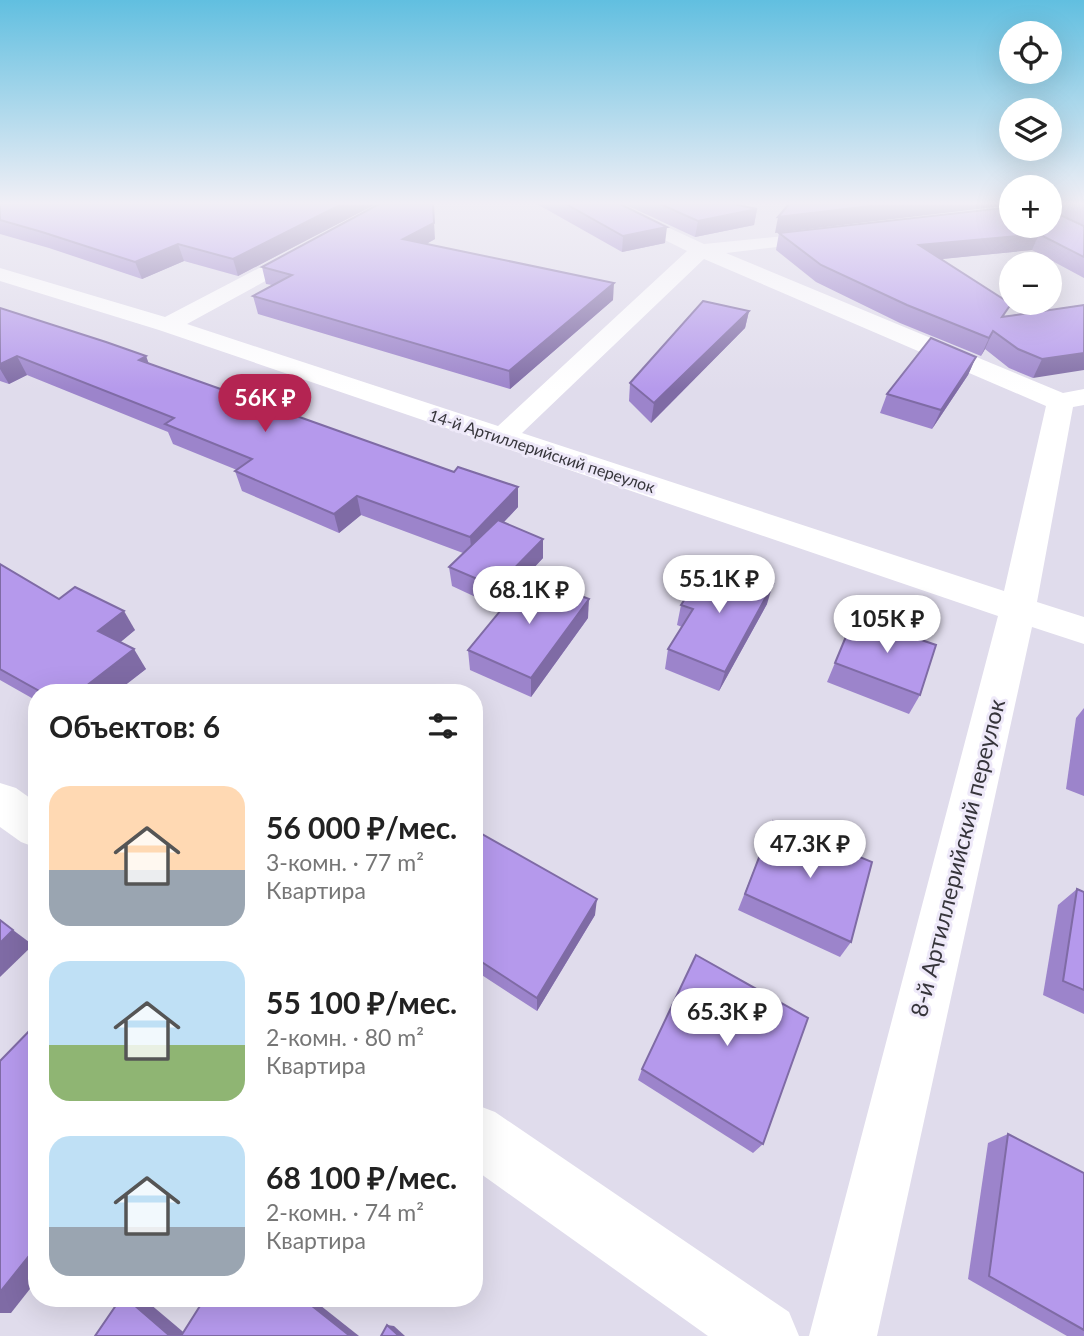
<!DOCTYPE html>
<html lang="ru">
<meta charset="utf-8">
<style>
body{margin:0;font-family:Lato,sans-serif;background:#f6f6f6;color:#222;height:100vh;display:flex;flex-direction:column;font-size:26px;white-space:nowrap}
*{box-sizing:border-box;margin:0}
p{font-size:23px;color:#767676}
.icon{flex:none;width:38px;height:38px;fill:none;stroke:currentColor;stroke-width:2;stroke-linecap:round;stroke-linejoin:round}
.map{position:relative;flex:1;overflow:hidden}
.sheet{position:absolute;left:28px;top:684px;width:455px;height:623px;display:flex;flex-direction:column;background:#fff;border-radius:28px;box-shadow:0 7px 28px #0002}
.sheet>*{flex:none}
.controls{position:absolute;left:999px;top:21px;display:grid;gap:14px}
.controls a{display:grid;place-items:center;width:63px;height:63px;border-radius:50%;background:#fff;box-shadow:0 7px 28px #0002;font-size:35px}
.price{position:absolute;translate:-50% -60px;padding:0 16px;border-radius:24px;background:#fff;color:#222;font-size:23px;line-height:46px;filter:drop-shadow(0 2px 4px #0008)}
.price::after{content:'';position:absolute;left:50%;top:42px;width:21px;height:16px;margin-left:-10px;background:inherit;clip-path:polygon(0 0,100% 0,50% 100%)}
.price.active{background:#b42452;color:#fff}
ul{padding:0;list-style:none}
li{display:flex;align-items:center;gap:21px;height:175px;padding:0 21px}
li span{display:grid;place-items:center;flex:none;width:196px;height:140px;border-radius:21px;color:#555}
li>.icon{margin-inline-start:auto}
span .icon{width:84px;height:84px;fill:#fffc;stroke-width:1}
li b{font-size:30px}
h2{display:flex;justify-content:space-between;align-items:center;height:84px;padding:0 21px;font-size:30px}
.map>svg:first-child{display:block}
</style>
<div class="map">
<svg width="1084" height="1336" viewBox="0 0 1084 1336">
<rect width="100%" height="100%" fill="#e0dcec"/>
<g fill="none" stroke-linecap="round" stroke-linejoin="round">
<g fill="#fff" fill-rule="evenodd">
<path d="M 382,204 L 406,204 L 187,324 L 498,426 L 687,251 L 592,204 L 617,204 L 704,244 L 836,231 L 839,235 L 836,239 L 829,241 L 726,253 L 1063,393 L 1084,389 L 1084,405 L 1073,407 L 1037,602 L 1084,617 L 1084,644 L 1032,627 L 877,1336 L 809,1336 L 998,616 L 159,330 L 0,281 L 0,268 L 165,317 ZM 704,259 L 1046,406 L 1004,591 L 522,433 Z"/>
<path d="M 0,783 L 16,788 L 37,803 L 37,848 L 21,842 L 0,827 Z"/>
<path d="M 474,1104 L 495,1112 L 789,1312 L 799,1336 L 708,1336 L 474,1169 Z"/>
</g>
</g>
<g fill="#9c84cb">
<path d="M 0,204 L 376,204 L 238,276 L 184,261 L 142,279 L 49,248 L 0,234 Z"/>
<path d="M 537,204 L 620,204 L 665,243 L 622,252 Z"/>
<path d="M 624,204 L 734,204 L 757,209 L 754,225 L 695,237 Z"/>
<path d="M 1050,204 L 1084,204 L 1084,278 L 1032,250 L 941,259 L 1005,316 L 1084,305 L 1033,378 L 1009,368 L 985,349 L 981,356 L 900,323 L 816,282 L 776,250 L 779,233 Z"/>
<path d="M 435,239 L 426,244 L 613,300 L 510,389 L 258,314 L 253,296 L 272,285 L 266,284 L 262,267 Z"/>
<path d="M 0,308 L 146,356 L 148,363 L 454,472 L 518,487 L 518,507 L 503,523 L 543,539 L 543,558 L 497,607 L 452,586 L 449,567 L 463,553 L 361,515 L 339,533 L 242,491 L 235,471 L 237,470 L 173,444 L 168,432 L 27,375 L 9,384 L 0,381 Z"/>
<path d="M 749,311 L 745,328 L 651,423 L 629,401 L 630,383 Z"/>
<path d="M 976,357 L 968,375 L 932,429 L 880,413 L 887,394 Z"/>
<path d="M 0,564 L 59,599 L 135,630 L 120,642 L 146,669 L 115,693 L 37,693 L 37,701 L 0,680 Z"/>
<path d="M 767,604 L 719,691 L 665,669 L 668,649 L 682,627 L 677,625 L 681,605 Z"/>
<path d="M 854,617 L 920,695 L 909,714 L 827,682 Z"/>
<path d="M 588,618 L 531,697 L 470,670 L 468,650 Z"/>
<path d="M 1084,708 L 1084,796 L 1066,789 L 1076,718 Z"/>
<path d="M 474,819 L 481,833 L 595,915 L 537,1011 L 474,970 Z"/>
<path d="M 773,821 L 851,942 L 840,957 L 738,910 Z"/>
<path d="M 1077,889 L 1084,892 L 1084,1014 L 1043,995 L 1058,905 Z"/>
<path d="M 642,1069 L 763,1144 L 753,1153 L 638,1080 Z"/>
<path d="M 1008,1134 L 1084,1173 L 1084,1336 L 1067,1336 L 968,1279 L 988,1143 Z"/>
</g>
<g fill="#7f6ba5">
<path d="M 342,204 L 376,204 L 238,276 L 233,259 Z"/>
<path d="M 433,204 L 435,239 L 405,256 L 403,239 Z"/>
<path d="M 887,204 L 1012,204 L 1012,205 L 775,233 L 778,217 Z"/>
<path d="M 757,209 L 754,225 L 695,237 L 698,221 Z"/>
<path d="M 667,227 L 665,243 L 622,252 L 623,236 Z"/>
<path d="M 1039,234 L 1032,250 L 913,262 L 919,245 Z"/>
<path d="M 178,244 L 184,261 L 142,279 L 135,262 Z"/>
<path d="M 614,283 L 613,300 L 510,389 L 509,371 Z"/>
<path d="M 749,311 L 745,328 L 651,423 L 654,403 Z"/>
<path d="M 993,331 L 985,349 L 981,356 L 989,338 Z"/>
<path d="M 1084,353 L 1084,370 L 1033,378 L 1042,359 Z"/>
<path d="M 17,356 L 27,375 L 9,384 L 0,369 L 0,364 Z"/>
<path d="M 146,356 L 153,375 L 139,360 Z"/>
<path d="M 976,357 L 968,375 L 932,429 L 941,410 Z"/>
<path d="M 518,487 L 518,507 L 472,556 L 470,537 Z"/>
<path d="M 357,496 L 361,515 L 339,533 L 334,514 Z"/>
<path d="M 543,539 L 543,558 L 497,607 L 496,587 Z"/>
<path d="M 773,584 L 767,604 L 719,691 L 725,672 Z"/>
<path d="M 589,599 L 588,618 L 531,697 L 531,678 Z"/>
<path d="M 124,611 L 135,630 L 110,651 L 98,631 Z"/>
<path d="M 134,649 L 146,669 L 115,693 L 77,693 Z"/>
<path d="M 479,822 L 481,839 L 475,830 Z"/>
<path d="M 597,899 L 595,915 L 537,1011 L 537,998 Z"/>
<path d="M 13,930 L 33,945 L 0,977 L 0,943 Z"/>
<path d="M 37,1246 L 37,1280 L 11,1313 L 0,1313 L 0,1292 Z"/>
<path d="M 126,1298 L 143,1298 L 188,1336 L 170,1336 Z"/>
<path d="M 302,1298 L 311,1298 L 359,1336 L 350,1336 Z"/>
<path d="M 387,1325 L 394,1326 L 405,1336 L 399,1336 Z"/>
</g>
<g fill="#b599ec" stroke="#7f6ba5" stroke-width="2">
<path d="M 0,204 L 342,204 L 233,259 L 178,244 L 135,262 L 42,232 L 0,220 Z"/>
<path d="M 379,204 L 433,204 L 434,223 L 403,239 L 614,283 L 509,371 L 253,296 L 292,275 L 262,267 Z"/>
<path d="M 566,204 L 620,204 L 667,227 L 623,236 Z"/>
<path d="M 660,204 L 734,204 L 757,209 L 698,221 Z"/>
<path d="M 789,204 L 887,204 L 778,217 Z"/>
<path d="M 1050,204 L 1054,204 L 1054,212 L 1084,226 L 1084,257 L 1039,234 L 919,245 L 1011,304 L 1002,317 L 1084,305 L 1084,353 L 1042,359 L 1018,349 L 993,331 L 989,338 L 907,305 L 821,265 L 779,233 L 1012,207 L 1012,226 L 1050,226 Z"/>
<path d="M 703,301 L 749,311 L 654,403 L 630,383 Z"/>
<path d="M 0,308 L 106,342 L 146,356 L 139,360 L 454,472 L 458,467 L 518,487 L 470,537 L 357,496 L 334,514 L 235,471 L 252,459 L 165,424 L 174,418 L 17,356 L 0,364 Z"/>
<path d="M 931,338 L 976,357 L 941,410 L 887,394 Z"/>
<path d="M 498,520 L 543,539 L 496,587 L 449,567 Z"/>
<path d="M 709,562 L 773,584 L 725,672 L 668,649 L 693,609 L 681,605 Z"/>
<path d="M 0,564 L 59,599 L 75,587 L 124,611 L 98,631 L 134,649 L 77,693 L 43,693 L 0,669 Z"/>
<path d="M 529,576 L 589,599 L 531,678 L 468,650 Z"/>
<path d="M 854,617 L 936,645 L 920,695 L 835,663 Z"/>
<path d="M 474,819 L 479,822 L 475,830 L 597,899 L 537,998 L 474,957 Z"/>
<path d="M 773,821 L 872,862 L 851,942 L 745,894 Z"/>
<path d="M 1077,889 L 1084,892 L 1084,990 L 1063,981 Z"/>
<path d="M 0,920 L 13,930 L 0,943 Z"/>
<path d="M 696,955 L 808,1018 L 763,1144 L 642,1069 Z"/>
<path d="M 37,1023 L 37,1246 L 0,1292 L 0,1061 Z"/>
<path d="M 1008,1134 L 1084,1173 L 1084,1330 L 989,1276 Z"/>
<path d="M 121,1298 L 126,1298 L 170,1336 L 95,1336 Z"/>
<path d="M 205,1298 L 302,1298 L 350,1336 L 181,1336 Z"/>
<path d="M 387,1325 L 399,1336 L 381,1336 Z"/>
</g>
<linearGradient id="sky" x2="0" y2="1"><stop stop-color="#61bfe0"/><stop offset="0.52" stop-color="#f1eff6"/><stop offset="1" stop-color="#f1eff6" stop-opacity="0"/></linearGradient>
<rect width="1084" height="391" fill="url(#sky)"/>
<g text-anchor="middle" stroke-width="6" stroke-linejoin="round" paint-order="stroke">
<g font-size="16" fill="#36353b" stroke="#eee9f9">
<text transform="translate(542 451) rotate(18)" y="6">14-й Артиллерийский переулок</text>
</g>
<g font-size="23" fill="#36353b" stroke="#eee9f9">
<text transform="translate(958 858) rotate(-76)" y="8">8-й Артиллерийский переулок</text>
</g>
</g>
</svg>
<div class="controls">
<a><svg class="icon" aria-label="locate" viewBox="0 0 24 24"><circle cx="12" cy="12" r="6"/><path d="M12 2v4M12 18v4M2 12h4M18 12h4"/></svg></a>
<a><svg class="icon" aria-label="layers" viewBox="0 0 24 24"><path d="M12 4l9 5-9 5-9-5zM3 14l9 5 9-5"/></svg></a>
<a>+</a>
<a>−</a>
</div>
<b class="price active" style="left:265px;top:434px">56K ₽</b>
<b class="price" style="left:719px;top:615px">55.1K ₽</b>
<b class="price" style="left:529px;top:626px">68.1K ₽</b>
<b class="price" style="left:887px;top:655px">105K ₽</b>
<b class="price" style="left:810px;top:880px">47.3K ₽</b>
<b class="price" style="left:727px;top:1048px">65.3K ₽</b>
<section class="sheet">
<h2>Объектов: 6<svg class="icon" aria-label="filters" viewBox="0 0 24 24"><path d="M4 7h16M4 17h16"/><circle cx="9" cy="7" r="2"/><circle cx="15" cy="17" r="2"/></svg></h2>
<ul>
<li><span style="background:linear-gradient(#ffd9b3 60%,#9aa5b1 0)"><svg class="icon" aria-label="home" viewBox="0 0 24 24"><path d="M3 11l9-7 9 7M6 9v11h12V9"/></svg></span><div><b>56 000 ₽/мес.</b><p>3-комн. · 77 m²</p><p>Квартира</p></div></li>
<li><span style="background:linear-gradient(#bfe0f5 60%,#8fb573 0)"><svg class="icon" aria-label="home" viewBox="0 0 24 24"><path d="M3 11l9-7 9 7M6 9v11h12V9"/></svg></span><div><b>55 100 ₽/мес.</b><p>2-комн. · 80 m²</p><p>Квартира</p></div></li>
<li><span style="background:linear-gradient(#bfe0f5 65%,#9aa5b1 0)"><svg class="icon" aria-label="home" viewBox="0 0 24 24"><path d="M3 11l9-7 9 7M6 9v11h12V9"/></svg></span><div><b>68 100 ₽/мес.</b><p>2-комн. · 74 m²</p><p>Квартира</p></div></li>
</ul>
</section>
</div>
